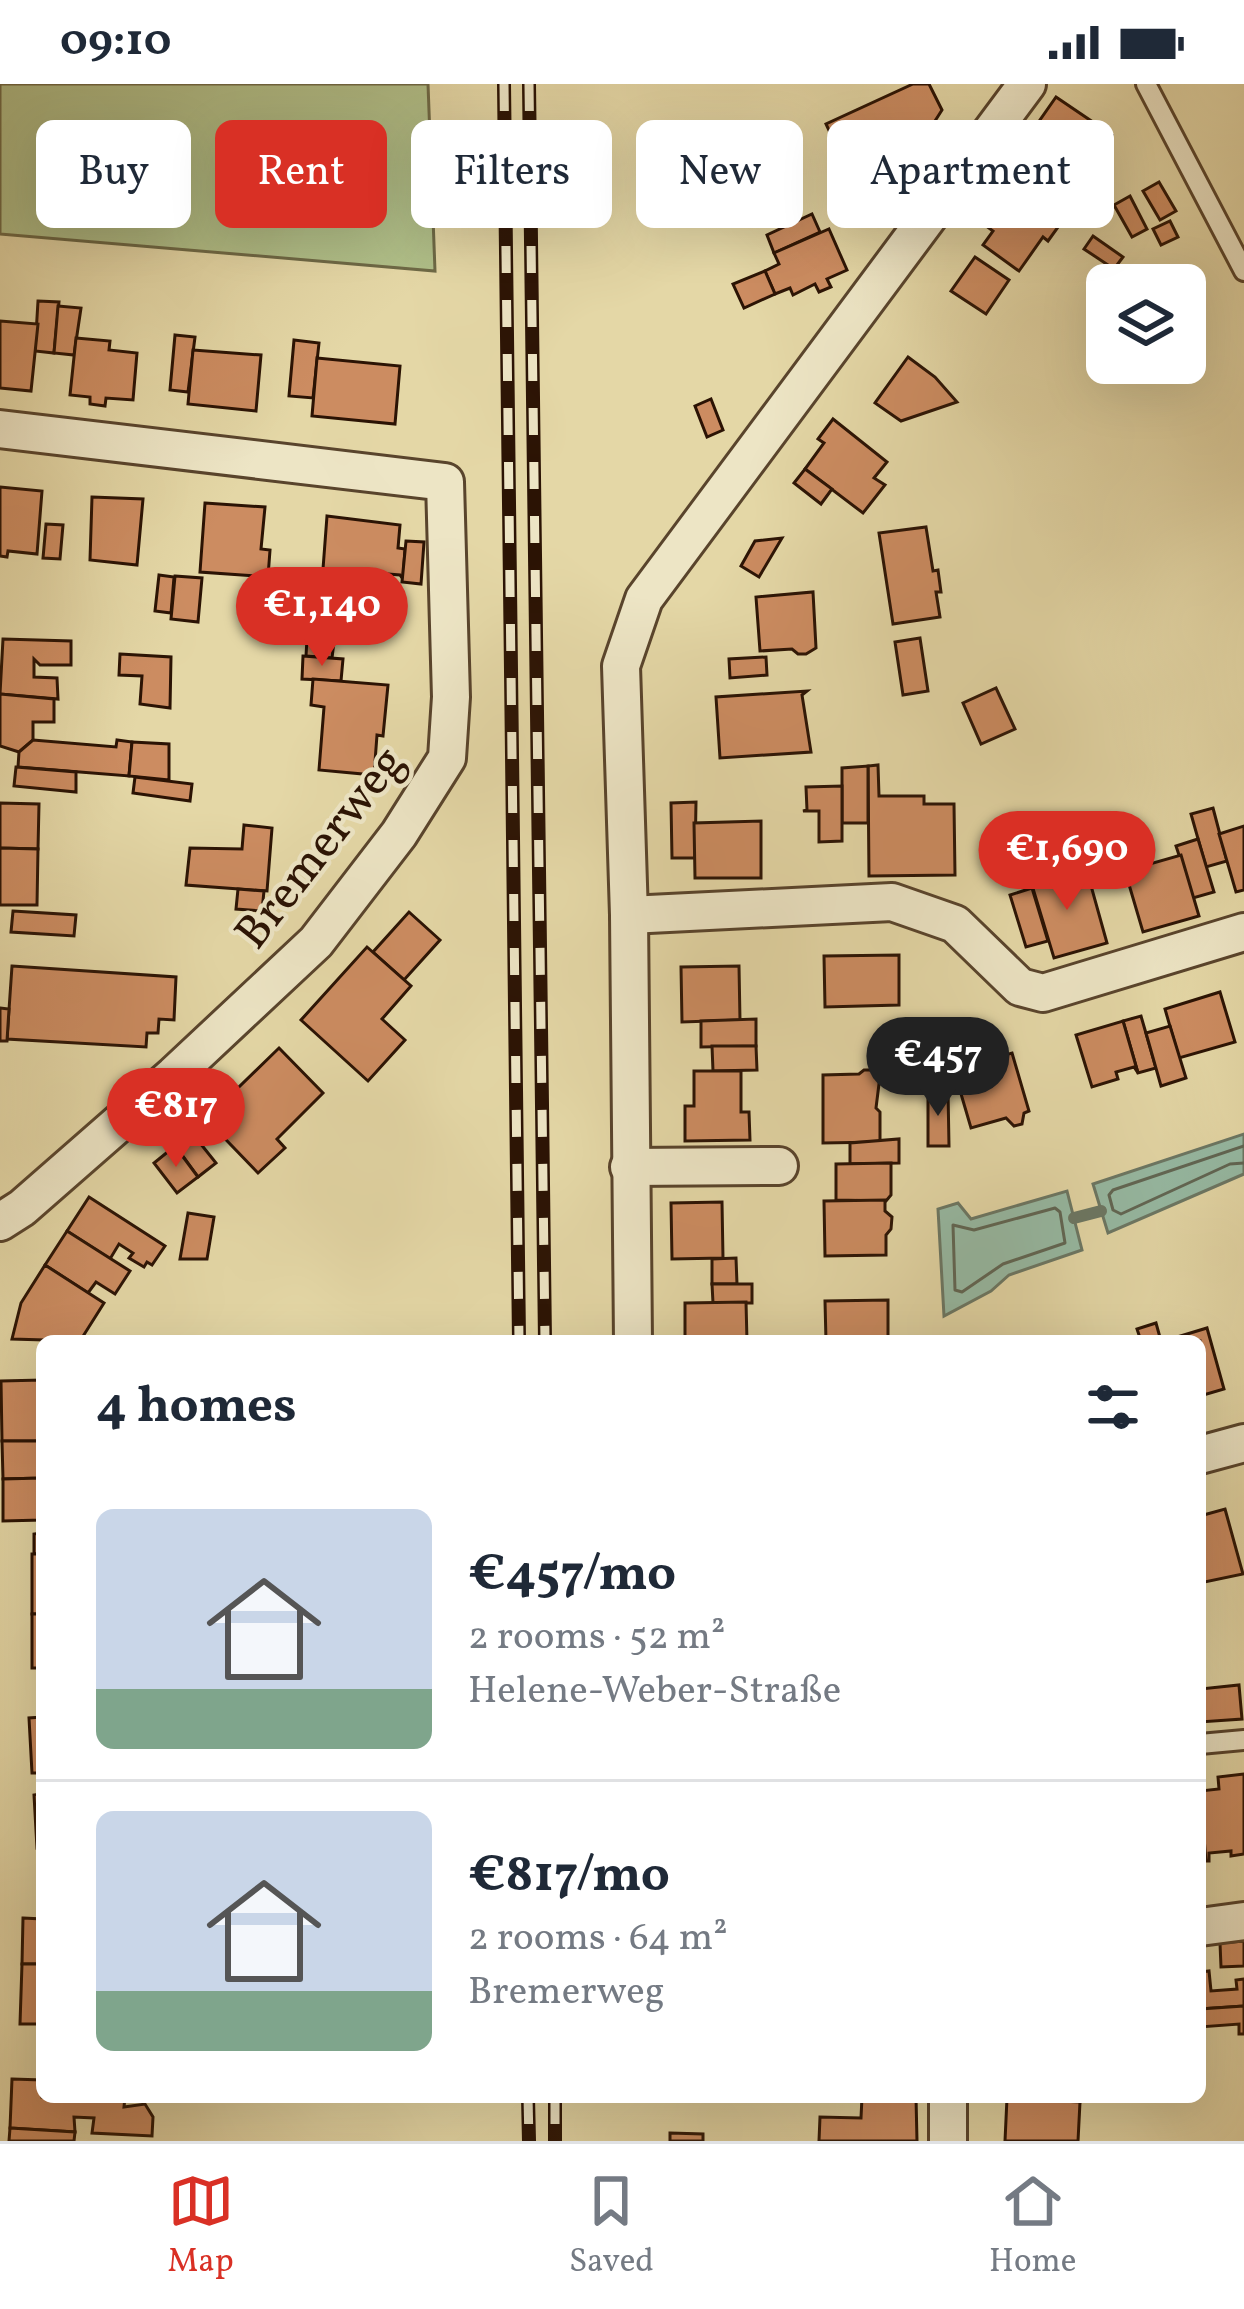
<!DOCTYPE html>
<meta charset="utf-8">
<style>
body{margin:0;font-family:Vollkorn,serif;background:#f6f6f7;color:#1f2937;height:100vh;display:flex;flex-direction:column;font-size:45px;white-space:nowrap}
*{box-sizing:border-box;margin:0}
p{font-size:39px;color:#747a83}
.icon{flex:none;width:66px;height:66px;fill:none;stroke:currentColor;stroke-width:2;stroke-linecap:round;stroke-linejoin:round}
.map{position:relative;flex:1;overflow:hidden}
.drawer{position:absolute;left:36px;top:1251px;width:1170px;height:768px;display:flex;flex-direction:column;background:#fff;border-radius:18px;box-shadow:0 12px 48px #0002}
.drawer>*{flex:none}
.top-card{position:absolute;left:36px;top:36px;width:1173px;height:108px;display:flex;gap:24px}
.tools{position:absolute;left:1086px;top:180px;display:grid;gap:24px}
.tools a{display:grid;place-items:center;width:120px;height:120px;border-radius:18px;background:#fff;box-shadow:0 12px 48px #0002;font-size:60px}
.price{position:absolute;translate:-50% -102px;padding:0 27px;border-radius:42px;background:#d93025;color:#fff;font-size:39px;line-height:78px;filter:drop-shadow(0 3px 6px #0008)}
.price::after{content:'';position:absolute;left:50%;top:72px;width:36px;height:27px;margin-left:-18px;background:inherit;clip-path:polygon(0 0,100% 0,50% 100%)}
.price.current{background:#222;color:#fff}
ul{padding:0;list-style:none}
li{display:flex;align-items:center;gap:36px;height:300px;padding:0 60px}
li+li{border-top:3px solid #e0e1e3}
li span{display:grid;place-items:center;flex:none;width:336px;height:240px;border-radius:18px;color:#555}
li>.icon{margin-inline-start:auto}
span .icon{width:144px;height:144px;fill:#fffc;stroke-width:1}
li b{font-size:51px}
h2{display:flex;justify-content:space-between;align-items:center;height:144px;padding:0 60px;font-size:51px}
.chip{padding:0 42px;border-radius:18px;background:#fff;box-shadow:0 12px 48px #0002;font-size:42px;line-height:108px}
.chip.current{background:#d93025;color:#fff}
.status{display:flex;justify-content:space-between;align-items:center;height:84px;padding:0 60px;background:#fff;direction:ltr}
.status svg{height:33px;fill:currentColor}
.tab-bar{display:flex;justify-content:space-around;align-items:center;height:168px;border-top:3px solid #e0e1e3;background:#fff;font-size:33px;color:#747a83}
.tab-bar a{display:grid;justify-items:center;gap:6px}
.tab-bar .current{color:#d93025}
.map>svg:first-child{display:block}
</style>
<div class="status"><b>09:10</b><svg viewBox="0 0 49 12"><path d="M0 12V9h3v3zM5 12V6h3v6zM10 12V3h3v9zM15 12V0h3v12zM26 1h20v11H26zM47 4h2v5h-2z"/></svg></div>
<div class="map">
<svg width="1244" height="2057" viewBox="0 0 1244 2057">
<rect width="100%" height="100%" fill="#e4d7a6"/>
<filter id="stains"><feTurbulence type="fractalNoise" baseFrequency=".00167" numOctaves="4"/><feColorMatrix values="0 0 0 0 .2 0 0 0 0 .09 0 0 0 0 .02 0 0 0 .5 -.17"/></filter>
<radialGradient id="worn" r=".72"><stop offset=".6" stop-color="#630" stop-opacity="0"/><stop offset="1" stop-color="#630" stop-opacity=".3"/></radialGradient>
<path fill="#b0bf89" stroke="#6e6946" stroke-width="3" d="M 0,0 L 428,0 L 435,187 L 0,150 Z"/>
<g fill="#96baa4" stroke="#6b7764" stroke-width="3">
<path d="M 1244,1050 L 1244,1090 L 1108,1149 L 1093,1100 Z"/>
<path d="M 1067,1107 L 1082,1166 L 1009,1191 L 991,1207 L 944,1232 L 938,1125 L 958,1119 L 971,1135 Z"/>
</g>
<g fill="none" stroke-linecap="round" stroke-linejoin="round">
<g stroke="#606654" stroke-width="3">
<path d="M 1244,1062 L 1113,1106 L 1109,1111 L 1113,1126 L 1121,1130 L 1230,1080 L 1244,1079"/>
<path d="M 1055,1124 L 1060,1128 L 1065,1159 L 1003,1180 L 962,1208 L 955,1206 L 953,1141 L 974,1146 Z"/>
</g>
<path stroke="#6b7764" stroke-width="12" d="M 1074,1134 L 1101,1127"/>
</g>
<g fill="#cc8c61" stroke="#2b1304" stroke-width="3">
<path d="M 913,0 L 929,0 L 942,26 L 926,51 L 902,63 L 906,71 L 852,96 L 826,40 Z"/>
<path d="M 1056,13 L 1112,51 L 1082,95 L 1026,56 Z"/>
<path d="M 1026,56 L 1082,95 L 1069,112 L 1088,125 L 1080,140 L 1003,90 Z"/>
<path d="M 1003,90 L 1066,132 L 1048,157 L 1043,153 L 1019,187 L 983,161 L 993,147 L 974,133 Z"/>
<path d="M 1159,98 L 1176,127 L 1160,136 L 1143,107 Z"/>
<path d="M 1130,112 L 1147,145 L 1132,153 L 1114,121 Z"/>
<path d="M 812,130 L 820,148 L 774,169 L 767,151 Z"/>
<path d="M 1170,137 L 1178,153 L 1161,161 L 1153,145 Z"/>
<path d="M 829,145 L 847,186 L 827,195 L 831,203 L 819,208 L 815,200 L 793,211 L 790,204 L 775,210 L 765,187 L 779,180 L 774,169 Z"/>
<path d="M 1093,152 L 1123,173 L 1114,185 L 1084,165 Z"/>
<path d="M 975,173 L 1009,196 L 986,230 L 951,207 Z"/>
<path d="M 765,187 L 775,210 L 744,224 L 733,200 Z"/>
<path d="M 38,217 L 59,218 L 54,269 L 35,267 Z"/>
<path d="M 58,222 L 81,224 L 74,271 L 54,269 Z"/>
<path d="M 0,237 L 38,240 L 31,307 L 0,304 Z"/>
<path d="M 175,251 L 195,253 L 188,308 L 170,306 Z"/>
<path d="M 76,254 L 110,257 L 109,266 L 137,269 L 133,316 L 106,314 L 105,322 L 90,320 L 90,313 L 70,311 Z"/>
<path d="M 294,256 L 319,259 L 313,314 L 289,312 Z"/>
<path d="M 193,266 L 261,271 L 256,327 L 188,320 Z"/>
<path d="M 908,273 L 935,293 L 957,318 L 901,337 L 875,319 Z"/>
<path d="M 317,274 L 400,282 L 395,340 L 312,332 Z"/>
<path d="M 711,315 L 723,346 L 707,353 L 695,322 Z"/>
<path d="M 833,335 L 887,378 L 874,394 L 885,401 L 863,429 L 805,385 L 824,359 L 818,355 Z"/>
<path d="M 805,385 L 832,405 L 821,420 L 794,399 Z"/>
<path d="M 0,403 L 42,407 L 37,470 L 8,467 L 7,473 L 0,472 Z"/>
<path d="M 92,413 L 143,415 L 137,481 L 90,476 Z"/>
<path d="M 205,419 L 265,423 L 261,465 L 270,466 L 268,493 L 200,488 Z"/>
<path d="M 327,432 L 400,441 L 398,464 L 405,465 L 403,495 L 400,491 L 323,485 Z"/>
<path d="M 46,440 L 63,441 L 60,475 L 43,474 Z"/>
<path d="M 926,443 L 933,487 L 938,486 L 941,508 L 936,508 L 940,533 L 893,540 L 879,449 Z"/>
<path d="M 782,454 L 759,493 L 741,482 L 755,457 Z"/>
<path d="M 406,457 L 424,458 L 421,500 L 402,498 Z"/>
<path d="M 159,491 L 174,493 L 171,529 L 155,527 Z"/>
<path d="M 175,492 L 202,494 L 198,538 L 171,535 Z"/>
<path d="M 813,508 L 816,564 L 806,570 L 798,570 L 792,565 L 760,567 L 756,513 Z"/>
<path d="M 920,554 L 928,607 L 903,611 L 895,558 Z"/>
<path d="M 3,555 L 71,557 L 71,581 L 40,581 L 34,575 L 34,593 L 57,594 L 58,615 L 0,610 Z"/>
<path d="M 307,555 L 334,558 L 332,574 L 306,572 Z"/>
<path d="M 120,570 L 171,573 L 170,624 L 140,620 L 142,592 L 119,591 Z"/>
<path d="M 303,572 L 343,575 L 341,597 L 302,595 Z"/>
<path d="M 766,573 L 767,591 L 730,594 L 729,575 Z"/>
<path d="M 313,595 L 388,601 L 383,652 L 377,651 L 374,691 L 319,686 L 324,623 L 311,621 Z"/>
<path d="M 996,604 L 1015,645 L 981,660 L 963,619 Z"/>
<path d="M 807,607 L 802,611 L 811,668 L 720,674 L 716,613 Z"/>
<path d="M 0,610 L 54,615 L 54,638 L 33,638 L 33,656 L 19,668 L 0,662 Z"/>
<path d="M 33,656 L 116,663 L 117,656 L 132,658 L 129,692 L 18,683 L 19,668 Z"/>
<path d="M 132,658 L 169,660 L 169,696 L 129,692 Z"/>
<path d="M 878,681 L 879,712 L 924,712 L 924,720 L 954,720 L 955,791 L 869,792 L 868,682 Z"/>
<path d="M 868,682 L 868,739 L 842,739 L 842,684 Z"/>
<path d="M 16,683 L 76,688 L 76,708 L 14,702 Z"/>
<path d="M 135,693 L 192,700 L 190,717 L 133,709 Z"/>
<path d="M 842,702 L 842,757 L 819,758 L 819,727 L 803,727 L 807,726 L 806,703 Z"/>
<path d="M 696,718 L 695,774 L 672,774 L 671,719 Z"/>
<path d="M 0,719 L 39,720 L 38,765 L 0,764 Z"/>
<path d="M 1213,724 L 1227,777 L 1206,783 L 1191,730 Z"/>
<path d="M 761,737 L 761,794 L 695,794 L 694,739 Z"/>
<path d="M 244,741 L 272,744 L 267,807 L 186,801 L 190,764 L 242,765 Z"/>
<path d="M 1244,742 L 1244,806 L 1236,808 L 1219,750 Z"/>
<path d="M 1198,755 L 1214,808 L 1193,814 L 1176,762 Z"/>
<path d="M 0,764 L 38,765 L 37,821 L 0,821 Z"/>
<path d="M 1181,771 L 1199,832 L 1143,848 L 1125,787 Z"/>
<path d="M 1058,780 L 1065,805 L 1090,798 L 1107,859 L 1054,874 L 1028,788 Z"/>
<path d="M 1032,804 L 1048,857 L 1026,863 L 1010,811 Z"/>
<path d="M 238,805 L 264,807 L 262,827 L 236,825 Z"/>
<path d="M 13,827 L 76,831 L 74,852 L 11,848 Z"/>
<path d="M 409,828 L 440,856 L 404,896 L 373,868 Z"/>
<path d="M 367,863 L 411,902 L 382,935 L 405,956 L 368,997 L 301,936 Z"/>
<path d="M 899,871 L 899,921 L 825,923 L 824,872 Z"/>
<path d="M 12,882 L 176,893 L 174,936 L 159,935 L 158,949 L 147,949 L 146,963 L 7,955 Z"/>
<path d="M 739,882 L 740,936 L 682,938 L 681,883 Z"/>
<path d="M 1220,908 L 1235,958 L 1179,974 L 1165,925 Z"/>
<path d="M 0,924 L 9,925 L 7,957 L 0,957 Z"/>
<path d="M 1141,932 L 1156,984 L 1138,989 L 1123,937 Z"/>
<path d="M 756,935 L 756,962 L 701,963 L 701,937 Z"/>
<path d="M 1123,937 L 1138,989 L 1134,983 L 1116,988 L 1118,995 L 1092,1003 L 1076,951 Z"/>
<path d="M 1170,942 L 1186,994 L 1161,1002 L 1146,949 Z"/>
<path d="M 712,962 L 756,962 L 757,986 L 713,987 Z"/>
<path d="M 279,964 L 323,1009 L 277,1055 L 285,1064 L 258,1089 L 206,1035 Z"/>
<path d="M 1012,969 L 1029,1027 L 1024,1029 L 1022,1040 L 1014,1042 L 1006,1034 L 971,1044 L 954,986 Z"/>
<path d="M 864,986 L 873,986 L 880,992 L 876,1024 L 880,1028 L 880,1058 L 823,1059 L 823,991 L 859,990 Z"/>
<path d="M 694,987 L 741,987 L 741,1028 L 749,1028 L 750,1056 L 685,1057 L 685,1022 L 694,1022 Z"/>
<path d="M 928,1007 L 948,1007 L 949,1062 L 928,1062 Z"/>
<path d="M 196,1054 L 216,1079 L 198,1093 L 179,1067 Z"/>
<path d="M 899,1055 L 899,1079 L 850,1080 L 850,1059 Z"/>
<path d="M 175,1062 L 198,1093 L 177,1109 L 154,1079 Z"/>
<path d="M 891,1079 L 891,1111 L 886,1117 L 836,1116 L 836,1080 Z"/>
<path d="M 89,1113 L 165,1162 L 152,1181 L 147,1178 L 144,1183 L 129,1174 L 133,1169 L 119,1160 L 110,1175 L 67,1147 Z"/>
<path d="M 885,1116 L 885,1127 L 892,1133 L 891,1145 L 886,1151 L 886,1171 L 825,1172 L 824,1117 Z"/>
<path d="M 722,1118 L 723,1174 L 672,1175 L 671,1119 Z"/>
<path d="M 188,1129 L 214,1133 L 207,1175 L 180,1175 Z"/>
<path d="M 67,1147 L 130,1187 L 115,1210 L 96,1198 L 88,1209 L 45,1181 Z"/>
<path d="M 736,1174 L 737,1200 L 712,1200 L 712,1175 Z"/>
<path d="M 45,1181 L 104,1219 L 80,1257 L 12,1255 L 21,1219 Z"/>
<path d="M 712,1200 L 752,1200 L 752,1219 L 713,1219 Z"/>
<path d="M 888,1216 L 888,1257 L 826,1257 L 825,1217 Z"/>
<path d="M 685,1219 L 746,1218 L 747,1257 L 685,1257 Z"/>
<path d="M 1156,1239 L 1161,1257 L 1141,1257 L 1137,1245 Z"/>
<path d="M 1207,1244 L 1224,1305 L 1200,1312 L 1200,1257 L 1164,1257 Z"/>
<path d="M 42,1296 L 42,1357 L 2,1357 L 1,1297 Z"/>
<path d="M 2,1357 L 42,1357 L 42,1394 L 3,1395 Z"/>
<path d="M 42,1394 L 42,1436 L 3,1437 L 3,1395 Z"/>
<path d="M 1225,1425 L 1243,1490 L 1200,1499 L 1200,1432 Z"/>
<path d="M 42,1449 L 42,1470 L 34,1470 L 34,1450 Z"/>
<rect x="32" y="1470" width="10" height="60"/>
<rect x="32" y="1530" width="10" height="54"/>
<path d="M 1239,1601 L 1242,1635 L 1200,1638 L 1200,1605 Z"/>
<path d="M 42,1633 L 42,1763 L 37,1764 L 34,1711 L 41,1710 L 40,1689 L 32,1689 L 29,1634 Z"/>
<path d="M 1244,1690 L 1244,1770 L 1231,1772 L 1231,1767 L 1209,1769 L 1209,1777 L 1206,1777 L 1200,1707 L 1219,1705 L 1218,1693 Z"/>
<path d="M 23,1834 L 42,1835 L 42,1880 L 22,1880 Z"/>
<path d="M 1244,1857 L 1244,1882 L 1221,1883 L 1220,1859 Z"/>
<path d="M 22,1880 L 42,1880 L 42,1940 L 20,1940 Z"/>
<path d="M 1209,1887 L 1211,1907 L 1237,1905 L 1236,1896 L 1244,1895 L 1244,1922 L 1200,1925 L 1200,1888 Z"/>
<path d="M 1244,1922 L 1244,1950 L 1239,1950 L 1239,1940 L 1200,1943 L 1200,1925 Z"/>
<path d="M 12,1995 L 42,1996 L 42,2013 L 125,2013 L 124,2023 L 145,2020 L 153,2033 L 152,2052 L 92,2049 L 94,2034 L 74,2033 L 75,2048 L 10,2044 Z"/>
<path d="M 862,2013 L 916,2013 L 917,2057 L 819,2057 L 820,2033 L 861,2034 Z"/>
<path d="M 1007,2013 L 1081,2013 L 1080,2018 Z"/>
<path d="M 1007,2014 L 1080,2018 L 1078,2057 L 1005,2057 Z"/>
<path d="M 10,2044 L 75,2048 L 74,2057 L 9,2057 Z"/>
<path d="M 670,2049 L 703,2050 L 703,2057 L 670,2057 Z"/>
</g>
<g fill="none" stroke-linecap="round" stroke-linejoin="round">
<g stroke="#59442c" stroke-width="24">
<g id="service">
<path d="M 1146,0 L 1244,187"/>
<path d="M 1200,1660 L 1244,1656"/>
</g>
</g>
<g stroke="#59442c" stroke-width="42">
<g id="minor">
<path d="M 0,345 L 445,398 L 451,613 L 447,674 L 399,750 L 316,858 L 174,991 L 22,1124 L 0,1138"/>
<path d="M 629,831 L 892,818 L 955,840 L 1020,903 L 1043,909 L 1244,848"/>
<path d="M 629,1083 L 779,1082"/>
<path d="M 633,1257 L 629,831 L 621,582 L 644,515 L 1027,0"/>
<path d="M 1200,1371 L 1244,1359"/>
<path d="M 1200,1843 L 1244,1837"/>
<path d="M 948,2057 L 948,2013"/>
</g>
</g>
<use href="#service" stroke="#ede5c5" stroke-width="18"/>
<use href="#minor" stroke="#ede5c5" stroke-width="36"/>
<g stroke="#2b1304" stroke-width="14">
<g id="rail">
<path d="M 504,0 L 519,1257"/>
<path d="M 529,0 L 545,1257"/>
<path d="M 528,2013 L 529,2057"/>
<path d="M 555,2013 L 555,2057"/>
</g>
</g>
<use href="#rail" stroke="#ede5c5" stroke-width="9" stroke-dasharray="27" stroke-linecap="butt"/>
</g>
<g text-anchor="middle" stroke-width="9" stroke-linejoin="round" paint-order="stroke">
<g font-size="48" fill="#2b1304" stroke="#ede5c5">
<text transform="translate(318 762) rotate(-52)" y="17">Bremerweg</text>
</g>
</g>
<rect width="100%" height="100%" filter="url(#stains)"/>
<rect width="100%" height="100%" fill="url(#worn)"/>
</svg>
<div class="tools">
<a><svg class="icon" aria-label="layers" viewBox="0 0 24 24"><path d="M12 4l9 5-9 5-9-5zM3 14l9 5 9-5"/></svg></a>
</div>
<b class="price" style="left:322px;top:585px">€1,140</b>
<b class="price" style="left:1067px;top:829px">€1,690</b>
<b class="price current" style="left:938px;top:1035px">€457</b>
<b class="price" style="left:176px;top:1086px">€817</b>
<div class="top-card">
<a class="chip">Buy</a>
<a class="chip current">Rent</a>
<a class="chip">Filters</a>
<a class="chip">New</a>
<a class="chip">Apartment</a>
</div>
<section class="drawer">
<h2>4 homes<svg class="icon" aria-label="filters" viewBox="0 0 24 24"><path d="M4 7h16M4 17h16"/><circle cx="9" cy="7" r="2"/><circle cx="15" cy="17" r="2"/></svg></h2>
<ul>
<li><span style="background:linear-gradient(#c9d6e8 75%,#7fa58c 0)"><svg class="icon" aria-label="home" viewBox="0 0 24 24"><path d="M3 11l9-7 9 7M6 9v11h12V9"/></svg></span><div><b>€457/mo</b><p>2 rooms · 52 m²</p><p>Helene-Weber-Straße</p></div></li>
<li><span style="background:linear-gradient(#c9d6e8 75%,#7fa58c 0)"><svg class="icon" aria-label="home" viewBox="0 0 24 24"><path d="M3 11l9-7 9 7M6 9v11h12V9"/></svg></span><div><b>€817/mo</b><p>2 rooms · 64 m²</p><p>Bremerweg</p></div></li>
</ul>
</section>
</div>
<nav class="tab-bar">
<a class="current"><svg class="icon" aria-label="map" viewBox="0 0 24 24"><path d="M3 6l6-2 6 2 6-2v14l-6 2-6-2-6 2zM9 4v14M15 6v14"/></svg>Map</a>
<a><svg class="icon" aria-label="saved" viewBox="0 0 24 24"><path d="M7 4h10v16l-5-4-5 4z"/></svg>Saved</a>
<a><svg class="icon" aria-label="home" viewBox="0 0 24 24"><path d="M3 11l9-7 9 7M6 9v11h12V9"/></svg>Home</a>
</nav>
